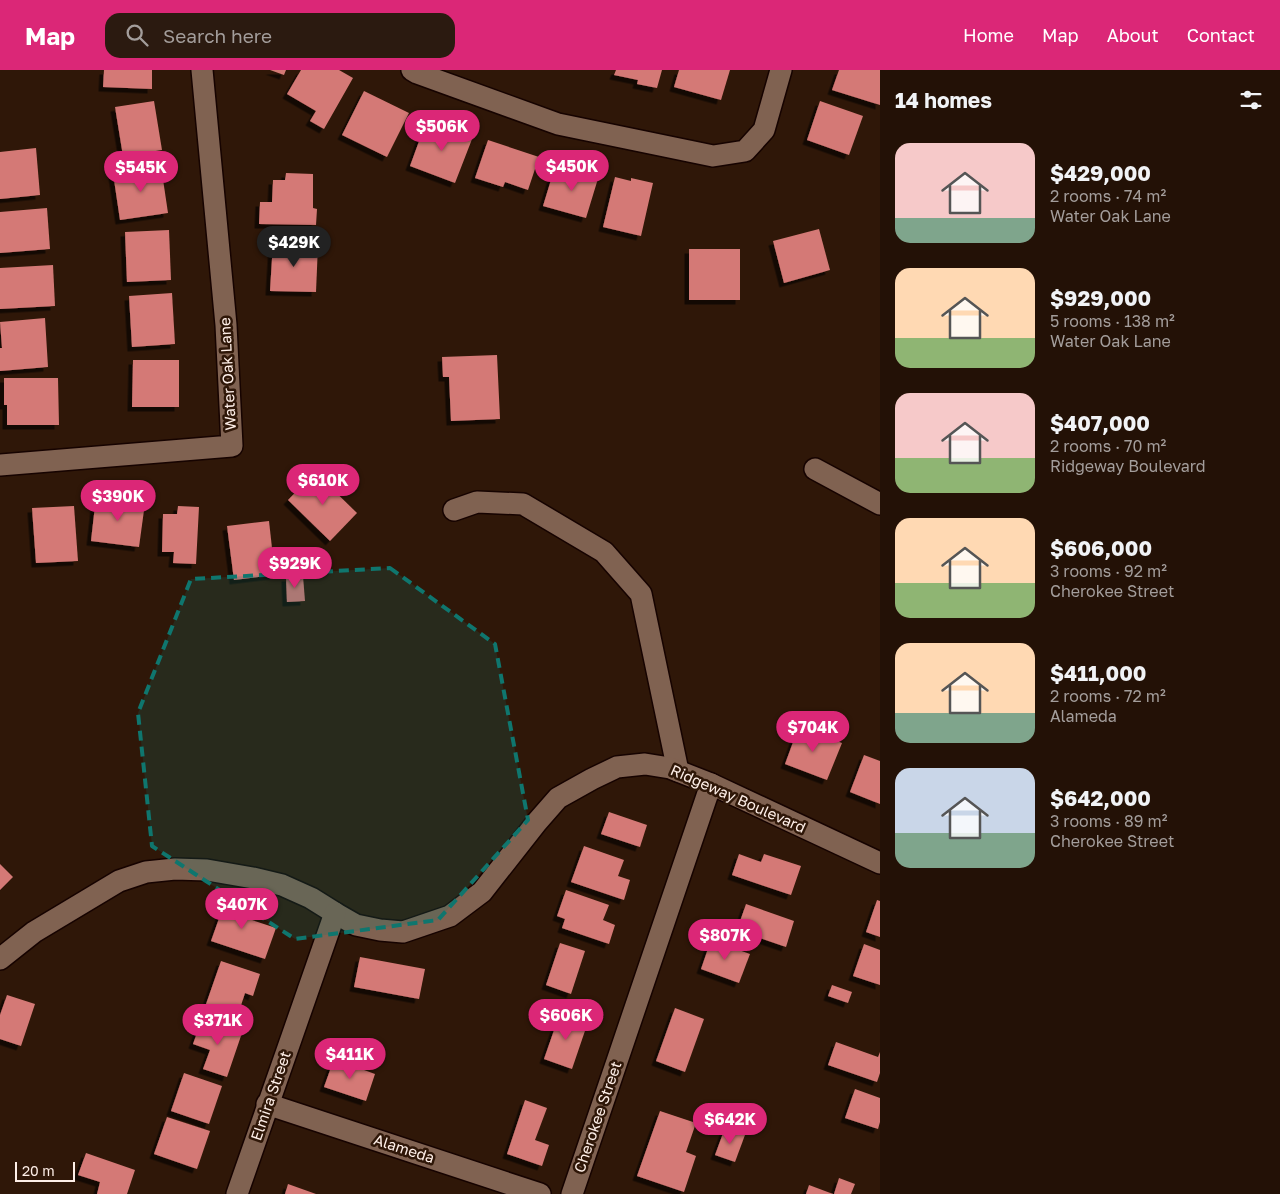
<!DOCTYPE html>
<meta charset="utf-8">
<style>
body{margin:0;font-family:"Golos Text",sans-serif;background:#2b1a10;color:#f1f3f6;height:100vh;display:flex;flex-direction:column;font-size:19px;white-space:nowrap}
*{box-sizing:border-box;margin:0}
p{font-size:16px;color:#a39d9b}
.icon{flex:none;width:28px;height:28px;fill:none;stroke:currentColor;stroke-width:2;stroke-linecap:round;stroke-linejoin:round}
.map{position:relative;flex:1;overflow:hidden}
.sheet{display:flex;flex-direction:column;background:#231106;width:400px}
.sheet>*{flex:none}
.scale{position:absolute;left:15px;bottom:12px;width:60px;box-sizing:border-box;padding-left:5px;border:2px solid #feefe8;border-top:0;font-size:14px;line-height:18px;white-space:nowrap;color:#feefe8;-webkit-text-stroke:4px #2f1708;paint-order:stroke}
.price{position:absolute;translate:-50% -42px;padding:0 11px;border-radius:18px;background:#db2777;color:#fff;font-size:16px;line-height:32px;filter:drop-shadow(0 1px 2px #0008)}
.price::after{content:'';position:absolute;left:50%;top:30px;width:15px;height:11px;margin-left:-8px;background:inherit;clip-path:polygon(0 0,100% 0,50% 100%)}
.price.selected{background:#222;color:#fff}
ul{padding:0;list-style:none}
li{display:flex;align-items:center;gap:15px;height:125px;padding:0 15px}
li span{display:grid;place-items:center;flex:none;width:140px;height:100px;border-radius:15px;color:#555}
li>.icon{margin-inline-start:auto}
span .icon{width:60px;height:60px;fill:#fffc;stroke-width:1}
li b{font-size:21px}
h2{display:flex;justify-content:space-between;align-items:center;height:60px;padding:0 15px;font-size:21px}
header{display:flex;align-items:center;gap:30px;box-sizing:border-box;height:70px;padding:0 25px;background:#db2777;color:#fff}
header strong{font-size:24px}
nav{display:flex;gap:28px;margin-inline-start:auto;font-size:18px}
.search{width:350px;height:45px;background:#2b1a10;display:flex;align-items:center;gap:12px;box-sizing:border-box;padding:0 18px;border-radius:15px;color:#a39d9b;font-size:19px}
main{display:flex;flex:1;min-height:0}
.map>svg:first-child{display:block}
</style>
<header>
<strong>Map</strong>
<div class="search"><svg class="icon" aria-label="search" viewBox="0 0 24 24"><circle cx="10" cy="10" r="6"/><path d="M15 15l6 6"/></svg>Search here</div>
<nav><a>Home</a><a>Map</a><a>About</a><a>Contact</a></nav>
</header>
<main>
<div class="map">
<svg width="880" height="1124" viewBox="0 0 880 1124">
<defs>
<filter id="shadow"><feDropShadow dx="-4.5" dy="4.5" stdDeviation="0" flood-color="#0009"/></filter>
</defs>
<rect width="100%" height="100%" fill="#2f1708"/>
<g fill="#d47976" filter="url(#shadow)">
<path d="M 104,0 L 152,0 L 152,19 L 103,17 Z"/>
<path d="M 270,0 L 286,0 L 284,5 Z"/>
<path d="M 301,0 L 339,0 L 353,8 L 324,59 L 310,51 L 316,41 L 287,24 Z"/>
<path d="M 616,0 L 662,0 L 657,18 L 637,14 L 638,10 L 614,5 Z"/>
<path d="M 679,0 L 730,0 L 721,30 L 674,17 Z"/>
<path d="M 839,0 L 880,0 L 880,35 L 832,20 Z"/>
<path d="M 364,21 L 409,43 L 387,87 L 342,65 Z"/>
<path d="M 154,31 L 162,80 L 123,86 L 115,37 Z"/>
<path d="M 820,31 L 863,46 L 849,85 L 807,70 Z"/>
<path d="M 426,52 L 451,62 L 453,56 L 474,64 L 455,113 L 410,96 Z"/>
<path d="M 488,70 L 539,87 L 528,120 L 505,112 L 503,117 L 475,108 Z"/>
<path d="M 36,78 L 40,125 L 0,129 L 0,82 Z"/>
<path d="M 161,96 L 168,143 L 120,150 L 113,103 Z"/>
<path d="M 580,96 L 600,102 L 586,148 L 543,136 L 554,100 L 577,107 Z"/>
<path d="M 286,103 L 313,104 L 313,138 L 317,139 L 316,155 L 259,154 L 260,132 L 272,132 L 273,110 L 285,110 Z"/>
<path d="M 615,107 L 631,111 L 631,108 L 653,113 L 641,166 L 603,157 Z"/>
<path d="M 47,138 L 50,179 L 0,183 L 0,142 Z"/>
<path d="M 819,159 L 830,200 L 784,213 L 773,171 Z"/>
<path d="M 169,160 L 171,210 L 127,212 L 125,162 Z"/>
<path d="M 273,173 L 318,175 L 316,222 L 270,221 Z"/>
<rect x="689" y="179" width="51" height="51"/>
<path d="M 53,195 L 55,236 L 0,239 L 0,198 Z"/>
<path d="M 172,223 L 175,274 L 132,277 L 129,226 Z"/>
<path d="M 45,248 L 48,297 L 0,301 L 0,278 L 2,278 L 0,252 Z"/>
<path d="M 497,285 L 500,349 L 451,351 L 449,307 L 443,307 L 442,287 Z"/>
<path d="M 133,290 L 179,290 L 179,337 L 132,337 Z"/>
<path d="M 4,308 L 58,308 L 59,355 L 7,355 L 7,335 L 4,335 Z"/>
<path d="M 315,402 L 357,443 L 330,471 L 288,430 Z"/>
<path d="M 96,427 L 145,433 L 139,477 L 91,471 Z"/>
<path d="M 74,436 L 78,491 L 36,493 L 32,438 Z"/>
<path d="M 178,436 L 199,437 L 196,494 L 173,493 L 174,482 L 162,482 L 163,444 L 177,444 Z"/>
<path d="M 269,451 L 275,505 L 234,510 L 227,456 Z"/>
<path d="M 303,506 L 305,531 L 287,532 L 286,507 Z"/>
<path d="M 799,656 L 842,673 L 827,710 L 785,694 Z"/>
<path d="M 864,685 L 880,691 L 880,734 L 850,722 Z"/>
<path d="M 609,742 L 647,755 L 640,777 L 601,764 Z"/>
<path d="M 584,776 L 624,790 L 618,806 L 630,810 L 624,830 L 571,812 Z"/>
<path d="M 739,784 L 761,792 L 764,784 L 801,796 L 791,825 L 732,805 Z"/>
<path d="M 0,794 L 13,807 L 0,820 Z"/>
<path d="M 566,820 L 609,835 L 603,850 L 615,855 L 609,874 L 562,858 L 565,849 L 557,846 Z"/>
<path d="M 228,823 L 246,830 L 240,846 L 276,858 L 265,889 L 211,871 Z"/>
<path d="M 877,830 L 880,831 L 880,867 L 866,862 Z"/>
<path d="M 746,834 L 794,851 L 786,877 L 737,860 Z"/>
<path d="M 711,870 L 750,884 L 739,913 L 701,899 Z"/>
<path d="M 560,873 L 585,881 L 571,924 L 546,915 Z"/>
<path d="M 864,874 L 880,880 L 880,915 L 853,906 Z"/>
<path d="M 360,887 L 425,899 L 419,929 L 354,917 Z"/>
<path d="M 221,891 L 260,904 L 253,926 L 245,923 L 237,948 L 205,937 Z"/>
<path d="M 832,915 L 852,922 L 848,933 L 828,926 Z"/>
<path d="M 7,925 L 35,934 L 21,976 L 0,969 L 0,945 Z"/>
<path d="M 675,938 L 704,949 L 685,1002 L 656,991 Z"/>
<path d="M 560,943 L 588,952 L 572,999 L 544,989 Z"/>
<path d="M 202,949 L 242,963 L 227,1007 L 203,999 L 210,980 L 193,974 Z"/>
<path d="M 836,972 L 878,987 L 880,982 L 880,1003 L 877,1012 L 828,995 Z"/>
<path d="M 334,989 L 375,1004 L 366,1031 L 324,1017 Z"/>
<path d="M 184,1003 L 222,1016 L 209,1054 L 171,1041 Z"/>
<path d="M 855,1019 L 880,1028 L 880,1052 L 878,1059 L 845,1048 Z"/>
<path d="M 525,1030 L 547,1038 L 535,1070 L 549,1075 L 542,1096 L 507,1084 Z"/>
<path d="M 660,1041 L 696,1053 L 686,1082 L 696,1086 L 684,1122 L 637,1106 Z"/>
<path d="M 167,1047 L 210,1061 L 197,1099 L 154,1084 Z"/>
<path d="M 725,1058 L 745,1065 L 735,1092 L 715,1085 Z"/>
<path d="M 86,1083 L 135,1100 L 127,1124 L 97,1124 L 100,1112 L 78,1105 Z"/>
<path d="M 839,1108 L 855,1114 L 851,1124 L 834,1124 Z"/>
<path d="M 288,1114 L 316,1124 L 285,1124 Z"/>
<path d="M 809,1115 L 833,1124 L 806,1124 Z"/>
</g>
<g fill="none" stroke-linecap="round" stroke-linejoin="round">
<g stroke="#160300" stroke-width="24">
<g id="minor">
<path d="M 412,0 L 417,3 L 558,54 L 713,86 L 745,81 L 764,60 L 781,0"/>
<path d="M 0,395 L 232,376 L 226,255 L 202,0"/>
<path d="M 815,399 L 880,434"/>
<path d="M 454,440 L 477,432 L 523,434 L 604,482 L 641,524 L 678,701"/>
<path d="M 0,889 L 34,862 L 119,811 L 146,802 L 175,799 L 207,800 L 253,808 L 282,815 L 311,828 L 335,843 L 356,855 L 380,860 L 403,862 L 450,846 L 482,822 L 537,752 L 558,728 L 592,709 L 617,697 L 645,694 L 670,698 L 711,714 L 880,793"/>
<path d="M 267,1034 L 540,1124"/>
<path d="M 237,1124 L 335,843"/>
<path d="M 572,1124 L 711,714"/>
</g>
</g>
<use href="#minor" stroke="#806251" stroke-width="21"/>
</g>
<path fill="#0f766e" fill-opacity="0.2" stroke="#0f766e" stroke-width="4" stroke-dasharray="10 6" stroke-linejoin="round" d="M 390,498 L 495,574 L 528,750 L 438,850 L 295,869 L 152,776 L 138,643 L 191,509 Z"/>
<g text-anchor="middle" stroke-width="5" stroke-linejoin="round" paint-order="stroke">
<g font-size="15" fill="#feefe8" stroke="#2f1708">
<text transform="translate(228 304) rotate(-93)" y="5">Water Oak Lane</text>
<text transform="translate(738 729) rotate(24)" y="5">Ridgeway Boulevard</text>
<text transform="translate(271 1026) rotate(-71)" y="5">Elmira Street</text>
<text transform="translate(598 1047) rotate(-71)" y="5">Cherokee Street</text>
<text transform="translate(404 1079) rotate(18)" y="5">Alameda</text>
</g>
</g>
</svg>
<div class="scale">20 m</div>
<b class="price" style="left:442px;top:82px">$506K</b>
<b class="price" style="left:572px;top:122px">$450K</b>
<b class="price" style="left:141px;top:123px">$545K</b>
<b class="price selected" style="left:294px;top:198px">$429K</b>
<b class="price" style="left:323px;top:436px">$610K</b>
<b class="price" style="left:118px;top:452px">$390K</b>
<b class="price" style="left:295px;top:519px">$929K</b>
<b class="price" style="left:813px;top:683px">$704K</b>
<b class="price" style="left:242px;top:860px">$407K</b>
<b class="price" style="left:725px;top:891px">$807K</b>
<b class="price" style="left:566px;top:971px">$606K</b>
<b class="price" style="left:218px;top:976px">$371K</b>
<b class="price" style="left:350px;top:1010px">$411K</b>
<b class="price" style="left:730px;top:1075px">$642K</b>
</div>
<section class="sheet">
<h2>14 homes<svg class="icon" aria-label="filters" viewBox="0 0 24 24"><path d="M4 7h16M4 17h16"/><circle cx="9" cy="7" r="2"/><circle cx="15" cy="17" r="2"/></svg></h2>
<ul>
<li><span style="background:linear-gradient(#f6c9c9 75%,#7fa58c 0)"><svg class="icon" aria-label="home" viewBox="0 0 24 24"><path d="M3 11l9-7 9 7M6 9v11h12V9"/></svg></span><div><b>$429,000</b><p>2 rooms · 74 m²</p><p>Water Oak Lane</p></div></li>
<li><span style="background:linear-gradient(#ffd9b3 70%,#8fb573 0)"><svg class="icon" aria-label="home" viewBox="0 0 24 24"><path d="M3 11l9-7 9 7M6 9v11h12V9"/></svg></span><div><b>$929,000</b><p>5 rooms · 138 m²</p><p>Water Oak Lane</p></div></li>
<li><span style="background:linear-gradient(#f6c9c9 65%,#8fb573 0)"><svg class="icon" aria-label="home" viewBox="0 0 24 24"><path d="M3 11l9-7 9 7M6 9v11h12V9"/></svg></span><div><b>$407,000</b><p>2 rooms · 70 m²</p><p>Ridgeway Boulevard</p></div></li>
<li><span style="background:linear-gradient(#ffd9b3 65%,#8fb573 0)"><svg class="icon" aria-label="home" viewBox="0 0 24 24"><path d="M3 11l9-7 9 7M6 9v11h12V9"/></svg></span><div><b>$606,000</b><p>3 rooms · 92 m²</p><p>Cherokee Street</p></div></li>
<li><span style="background:linear-gradient(#ffd9b3 70%,#7fa58c 0)"><svg class="icon" aria-label="home" viewBox="0 0 24 24"><path d="M3 11l9-7 9 7M6 9v11h12V9"/></svg></span><div><b>$411,000</b><p>2 rooms · 72 m²</p><p>Alameda</p></div></li>
<li><span style="background:linear-gradient(#c9d6e8 65%,#7fa58c 0)"><svg class="icon" aria-label="home" viewBox="0 0 24 24"><path d="M3 11l9-7 9 7M6 9v11h12V9"/></svg></span><div><b>$642,000</b><p>3 rooms · 89 m²</p><p>Cherokee Street</p></div></li>
</ul>
</section>
</main>
